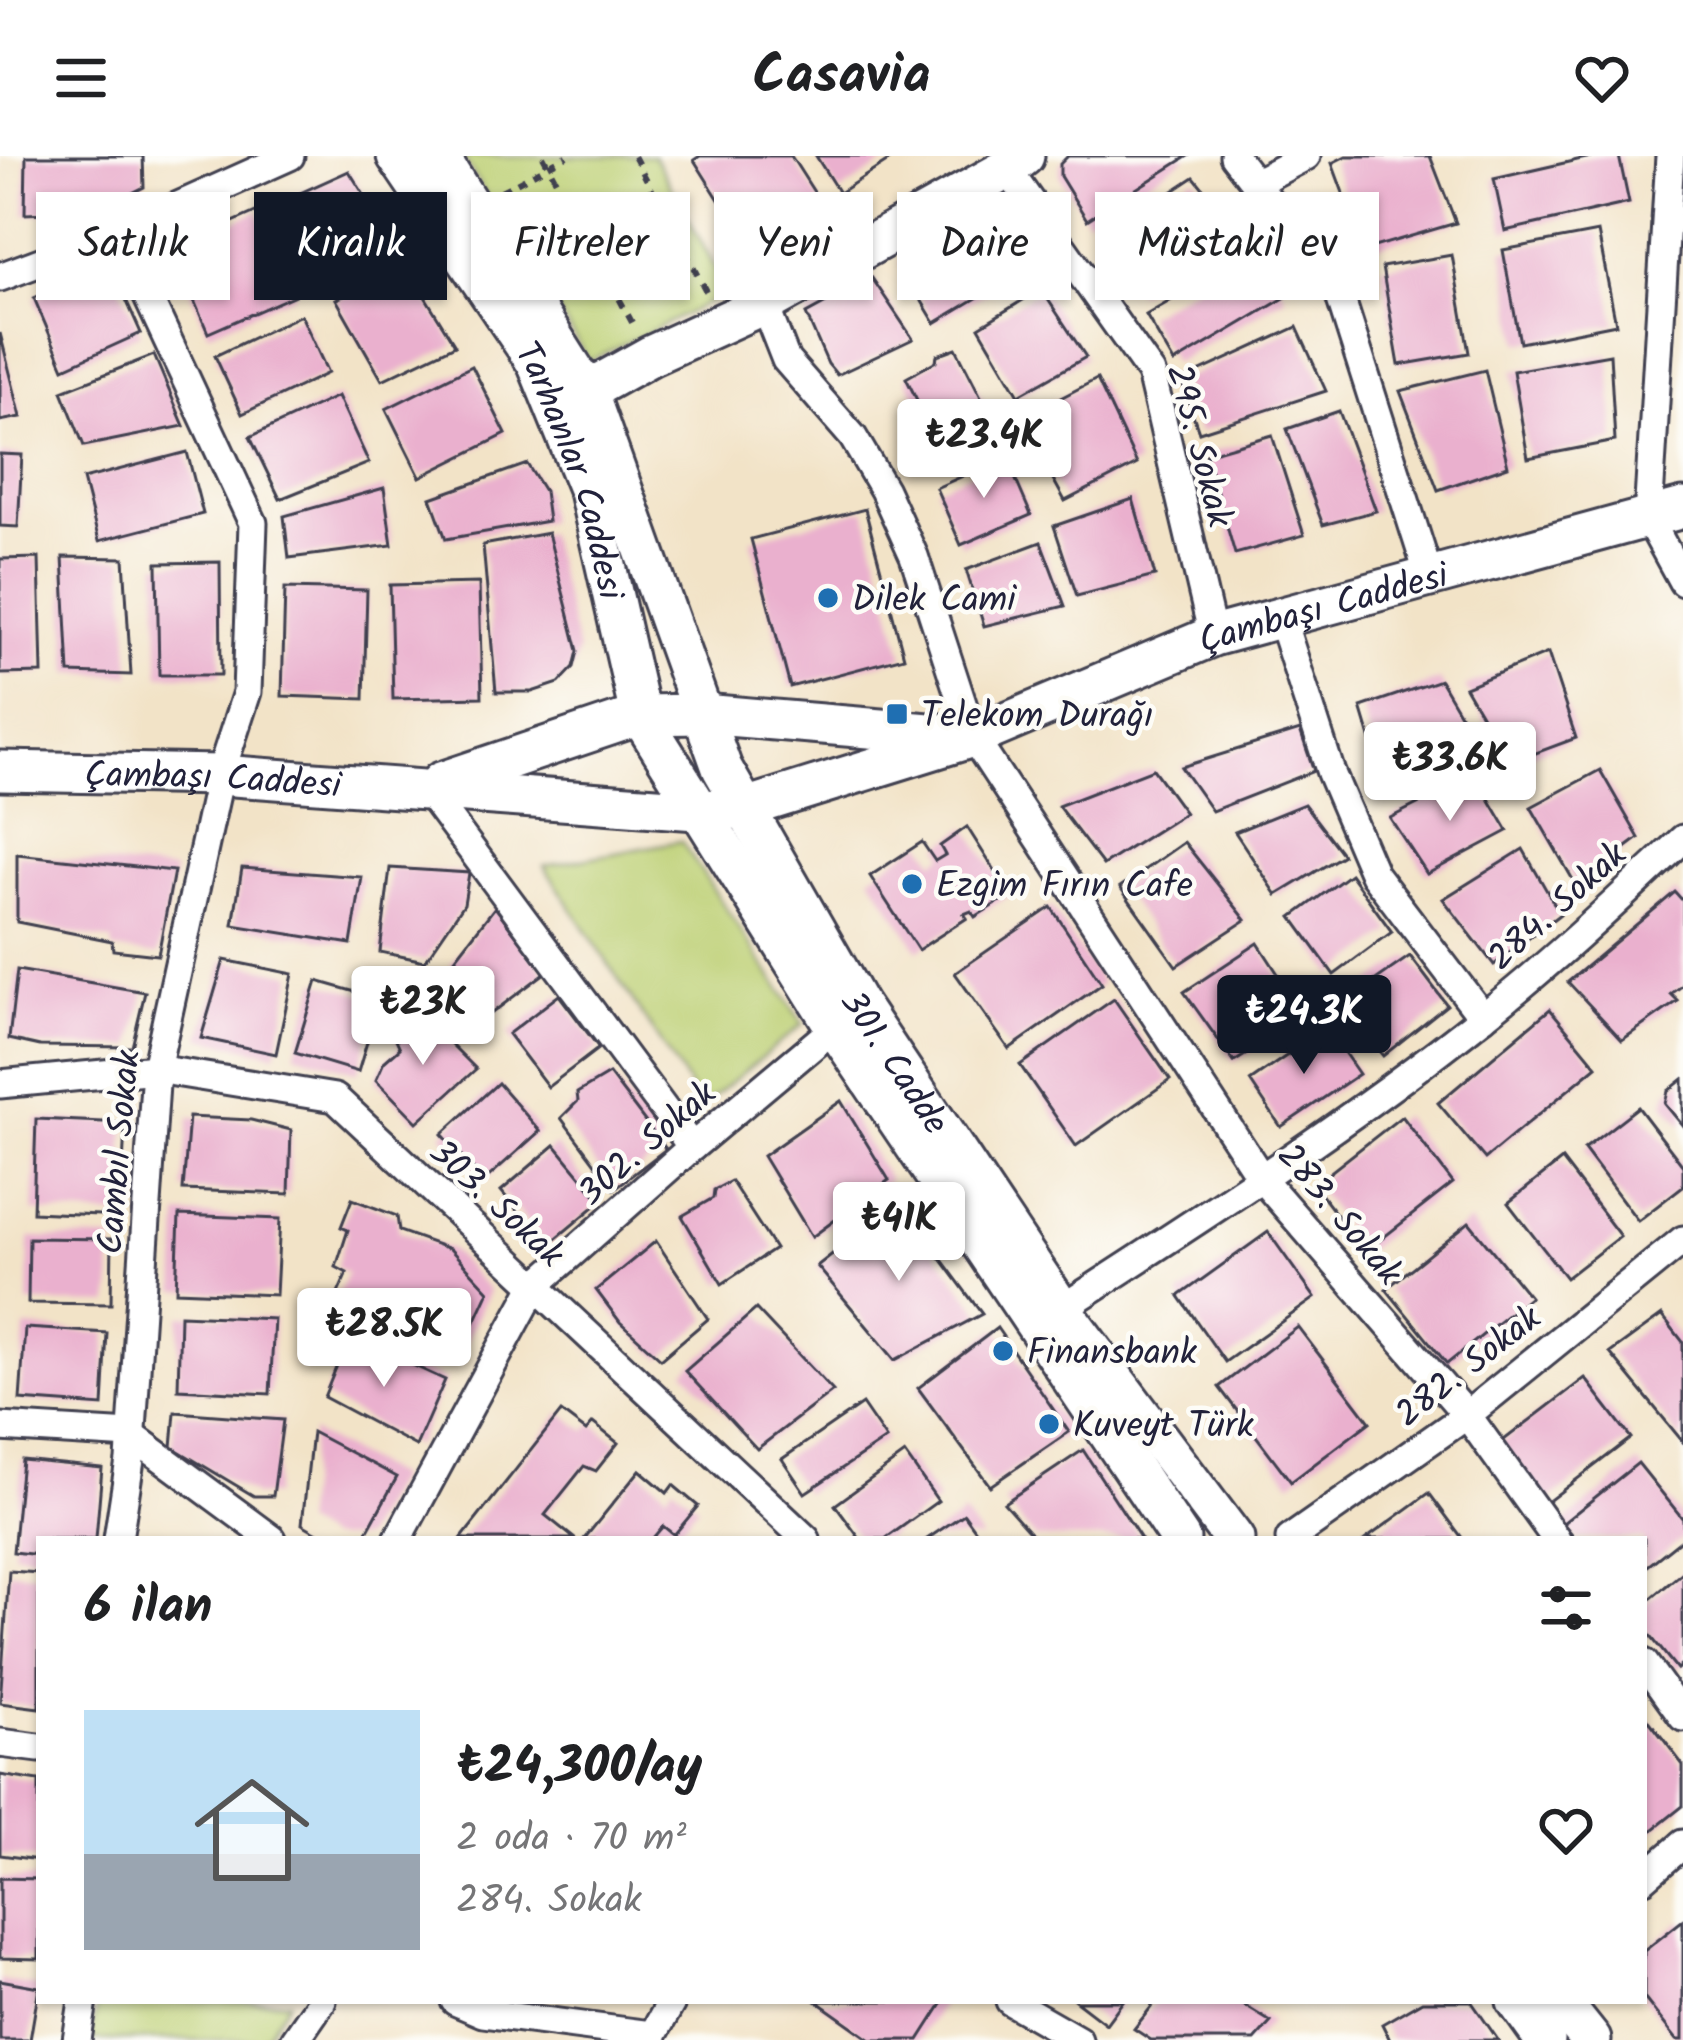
<!DOCTYPE html>
<html lang="tr">
<meta charset="utf-8">
<style>
body{margin:0;font-family:Kalam,sans-serif;background:#f2f2f2;color:#202124;height:100vh;display:flex;flex-direction:column;font-size:45px;white-space:nowrap}
*{box-sizing:border-box;margin:0}
p{font-size:39px;color:#757577}
.icon{flex:none;width:66px;height:66px;fill:none;stroke:currentColor;stroke-width:2;stroke-linecap:round;stroke-linejoin:round}
.map{position:relative;flex:1;overflow:hidden}
.side{position:absolute;left:36px;top:1380px;width:1611px;height:468px;display:flex;flex-direction:column;background:#fff;border-radius:0px;box-shadow:0 3px 9px #0004}
.side>*{flex:none}
.guide{position:absolute;left:36px;top:36px;width:1611px;height:108px;display:flex;gap:24px}
.price{position:absolute;translate:-50% -102px;padding:0 27px;border-radius:12px;background:#fff;color:#222;font-size:39px;line-height:78px;filter:drop-shadow(0 3px 6px #0008)}
.price::after{content:'';position:absolute;left:50%;top:72px;width:36px;height:27px;margin-left:-18px;background:inherit;clip-path:polygon(0 0,100% 0,50% 100%)}
.price.active{background:#111827;color:#fff}
ul{padding:0;list-style:none}
li{display:flex;align-items:center;gap:36px;height:300px;padding:0 48px}
li span{display:grid;place-items:center;flex:none;width:336px;height:240px;border-radius:0px;color:#555}
li>.icon{margin-inline-start:auto}
span .icon{width:144px;height:144px;fill:#fffc;stroke-width:1}
li b{font-size:51px}
h2{display:flex;justify-content:space-between;align-items:center;height:144px;padding:0 48px;font-size:51px}
.tag{padding:0 42px;border-radius:0px;background:#fff;box-shadow:0 3px 9px #0004;font-size:42px;line-height:108px}
.tag.active{background:#111827;color:#fff}
header{display:flex;justify-content:space-between;align-items:center;height:156px;padding:0 48px;background:#fff;font-size:54px;font-weight:800}
.map>svg:first-child{display:block}
</style>
<header><svg class="icon" aria-label="menu" viewBox="0 0 24 24"><path d="M4 6h16M4 12h16M4 18h16"/></svg>Casavia<svg class="icon" aria-label="heart" viewBox="0 0 24 24"><path d="M12 20l-8-8c-3-5 5-10 8-4 3-6 11-1 8 4z"/></svg></header>
<div class="map">
<svg width="1683" height="1884" viewBox="0 0 1683 1884">
<rect width="100%" height="100%" fill="#fdfcf7"/>
<filter id="ink" filterUnits="userSpaceOnUse"><feTurbulence type="fractalNoise" baseFrequency=".00833" numOctaves="2"/><feDisplacementMap in="SourceGraphic" scale="24" xChannelSelector="R" yChannelSelector="G"/><feConvolveMatrix kernelMatrix="1 2 1 2 8 2 1 2 1" color-interpolation-filters="sRGB"/></filter>
<filter id="wash" filterUnits="userSpaceOnUse"><feTurbulence type="fractalNoise" baseFrequency=".004" numOctaves="4" result="noise"/><feDisplacementMap in="SourceGraphic" scale="48" xChannelSelector="R" yChannelSelector="G"/><feGaussianBlur stdDeviation="2.7" result="paint"/><feColorMatrix in="noise" values="0 0 0 0 0 0 0 0 0 0 0 0 0 0 0 0 0 1.4 0 .05"/><feComposite in="paint" operator="in"/></filter>
<g filter="url(#wash)">
<rect width="100%" height="100%" fill="#f2e3c7"/>
<g fill="#bccf72" stroke="#6f7856" stroke-width="3">
<path d="M 462,0 L 654,0 L 729,137 L 589,205 Z"/>
<path d="M 681,685 L 803,868 L 702,950 L 544,710 Z"/>
<path d="M 98,1845 L 289,1845 L 263,1884 L 90,1884 Z"/>
</g>
<g id="blocks">
<g fill="#eab0ce">
<path d="M 26,0 L 143,0 L 144,31 L 110,48 L 78,48 L 73,56 L 25,58 Z"/>
<path d="M 700,0 L 791,0 L 821,47 L 750,93 L 694,4 Z"/>
<path d="M 816,0 L 896,0 L 839,37 Z"/>
<path d="M 1068,0 L 1188,0 L 1087,64 L 1060,20 L 1060,8 Z"/>
<path d="M 1346,0 L 1430,0 L 1456,67 L 1364,94 L 1332,7 Z"/>
<path d="M 1595,0 L 1619,0 L 1629,47 L 1505,75 L 1494,23 Z"/>
<path d="M 349,15 L 393,85 L 329,120 L 287,43 Z"/>
<path d="M 1194,21 L 1237,74 L 1138,137 L 1099,84 Z"/>
<path d="M 989,53 L 1025,113 L 935,167 L 899,107 Z"/>
<path d="M 258,55 L 295,139 L 208,177 L 172,93 Z"/>
<path d="M 1598,76 L 1616,168 L 1520,187 L 1503,94 Z"/>
<path d="M 1259,93 L 1286,141 L 1174,207 L 1146,159 Z"/>
<path d="M 1452,99 L 1469,197 L 1399,209 L 1382,111 Z"/>
<path d="M 110,108 L 141,177 L 64,212 L 34,142 Z"/>
<path d="M 408,113 L 455,189 L 382,224 L 336,143 Z"/>
<path d="M 872,122 L 913,183 L 837,219 L 828,208 L 806,158 Z"/>
<path d="M 1041,133 L 1086,201 L 1019,239 L 979,171 Z"/>
<path d="M 301,159 L 328,217 L 242,258 L 215,200 Z"/>
<path d="M 1297,171 L 1326,235 L 1199,276 L 1181,224 Z"/>
<path d="M 0,177 L 21,261 L 0,265 Z"/>
<path d="M 956,192 L 1002,282 L 941,306 L 916,258 L 918,246 L 906,222 L 936,205 L 937,199 Z"/>
<path d="M 1610,198 L 1615,285 L 1528,302 L 1513,215 Z"/>
<path d="M 154,199 L 184,270 L 84,290 L 62,235 Z"/>
<path d="M 472,210 L 506,278 L 420,321 L 386,253 Z"/>
<path d="M 1485,214 L 1508,310 L 1438,334 L 1400,235 Z"/>
<path d="M 1097,223 L 1137,308 L 1065,345 L 1020,263 Z"/>
<path d="M 338,240 L 369,307 L 280,343 L 250,281 Z"/>
<path d="M 1339,255 L 1376,355 L 1323,369 L 1287,273 Z"/>
<path d="M 1272,279 L 1304,379 L 1235,398 L 1206,298 Z"/>
<path d="M 187,296 L 203,358 L 99,385 L 83,323 Z"/>
<path d="M 0,298 L 22,299 L 18,371 L 0,370 Z"/>
<path d="M 1006,301 L 1031,359 L 961,389 L 936,332 Z"/>
<path d="M 527,308 L 544,335 L 548,365 L 446,383 L 431,342 Z"/>
<path d="M 384,332 L 392,389 L 289,402 L 284,360 Z"/>
<path d="M 1133,343 L 1155,420 L 1077,440 L 1054,370 Z"/>
<path d="M 865,353 L 904,501 L 790,531 L 751,383 Z"/>
<path d="M 548,377 L 578,495 L 574,511 L 559,527 L 532,536 L 496,536 L 483,389 Z"/>
<path d="M 1041,386 L 1065,450 L 984,470 L 966,414 Z"/>
<path d="M 63,401 L 124,402 L 131,519 L 69,517 Z"/>
<path d="M 39,402 L 42,517 L 0,518 L 0,403 Z"/>
<path d="M 220,406 L 221,519 L 159,519 L 157,407 Z"/>
<path d="M 479,427 L 482,541 L 393,543 L 390,429 Z"/>
<path d="M 285,432 L 367,434 L 364,543 L 282,540 Z"/>
<path d="M 1548,497 L 1576,582 L 1509,607 L 1465,531 Z"/>
<path d="M 1440,524 L 1483,597 L 1387,638 L 1361,551 Z"/>
<path d="M 1300,574 L 1314,615 L 1212,655 L 1181,611 Z"/>
<path d="M 1153,613 L 1185,657 L 1103,709 L 1058,650 Z"/>
<path d="M 1600,614 L 1639,682 L 1576,729 L 1531,651 Z"/>
<path d="M 1475,619 L 1508,675 L 1427,718 L 1390,662 Z"/>
<path d="M 1304,648 L 1343,699 L 1277,739 L 1235,676 Z"/>
<path d="M 967,671 L 1010,739 L 975,761 L 971,755 L 964,758 L 967,762 L 918,794 L 870,720 L 922,686 L 935,705 L 945,699 L 940,690 Z"/>
<path d="M 1184,686 L 1246,764 L 1176,810 L 1120,731 Z"/>
<path d="M 1523,693 L 1560,758 L 1494,809 L 1443,743 Z"/>
<path d="M 17,698 L 174,715 L 158,799 L 113,794 L 112,785 L 17,766 Z"/>
<path d="M 242,712 L 362,721 L 351,788 L 233,769 Z"/>
<path d="M 390,712 L 469,717 L 464,748 L 425,805 L 380,796 Z"/>
<path d="M 1350,718 L 1392,776 L 1334,819 L 1292,761 Z"/>
<path d="M 1675,736 L 1683,745 L 1683,829 L 1671,838 L 1678,845 L 1622,884 L 1568,826 Z"/>
<path d="M 495,751 L 545,817 L 492,857 L 450,809 Z"/>
<path d="M 1051,751 L 1102,828 L 1009,893 L 955,817 Z"/>
<path d="M 1258,787 L 1306,861 L 1234,906 L 1184,836 Z"/>
<path d="M 1410,800 L 1447,849 L 1383,900 L 1341,848 Z"/>
<path d="M 224,804 L 293,818 L 276,898 L 201,882 Z"/>
<path d="M 17,814 L 145,836 L 132,891 L 40,890 L 9,883 Z"/>
<path d="M 317,825 L 380,843 L 358,916 L 295,897 Z"/>
<path d="M 559,839 L 599,892 L 548,931 L 508,878 Z"/>
<path d="M 1114,843 L 1170,924 L 1076,990 L 1020,909 Z"/>
<path d="M 416,853 L 476,913 L 417,966 L 376,924 L 384,906 L 400,892 L 395,881 Z"/>
<path d="M 1550,853 L 1597,910 L 1485,1003 L 1438,947 Z"/>
<path d="M 1327,872 L 1359,918 L 1281,971 L 1250,925 Z"/>
<path d="M 609,918 L 666,993 L 614,1033 L 561,962 L 578,945 L 577,937 Z"/>
<path d="M 1683,923 L 1683,970 L 1665,948 L 1668,935 Z"/>
<path d="M 498,927 L 540,975 L 484,1025 L 442,978 Z"/>
<path d="M 841,945 L 889,1024 L 812,1081 L 763,1000 Z"/>
<path d="M 1638,951 L 1683,1010 L 1683,1030 L 1638,1065 L 1584,993 Z"/>
<path d="M 1402,960 L 1453,1027 L 1365,1096 L 1314,1029 Z"/>
<path d="M 189,961 L 251,964 L 291,974 L 289,1038 L 183,1034 Z"/>
<path d="M 36,963 L 125,967 L 121,1060 L 33,1056 Z"/>
<path d="M 555,989 L 601,1045 L 547,1090 L 501,1035 Z"/>
<path d="M 1562,1004 L 1620,1080 L 1566,1122 L 1508,1047 Z"/>
<path d="M 731,1025 L 775,1093 L 722,1128 L 682,1060 L 713,1042 L 714,1034 Z"/>
<path d="M 352,1043 L 397,1060 L 399,1075 L 450,1093 L 489,1135 L 457,1205 L 333,1149 L 347,1117 L 336,1111 L 348,1074 L 341,1071 Z"/>
<path d="M 899,1046 L 982,1158 L 895,1204 L 817,1110 Z"/>
<path d="M 179,1059 L 280,1063 L 276,1139 L 176,1135 Z"/>
<path d="M 1469,1066 L 1530,1141 L 1447,1208 L 1386,1133 Z"/>
<path d="M 1268,1076 L 1315,1142 L 1225,1206 L 1179,1140 Z"/>
<path d="M 29,1082 L 112,1083 L 111,1148 L 28,1147 Z"/>
<path d="M 656,1085 L 708,1163 L 661,1203 L 620,1166 L 596,1134 Z"/>
<path d="M 756,1153 L 833,1235 L 757,1293 L 685,1215 Z"/>
<path d="M 180,1159 L 274,1163 L 270,1238 L 178,1233 Z"/>
<path d="M 1662,1159 L 1683,1186 L 1683,1286 L 1610,1197 Z"/>
<path d="M 1298,1171 L 1370,1266 L 1291,1326 L 1219,1231 Z"/>
<path d="M 25,1172 L 107,1177 L 103,1250 L 20,1244 Z"/>
<path d="M 997,1172 L 1069,1276 L 990,1330 L 918,1232 Z"/>
<path d="M 349,1180 L 445,1224 L 416,1290 L 324,1241 Z"/>
<path d="M 1585,1222 L 1631,1282 L 1546,1347 L 1500,1287 Z"/>
<path d="M 862,1248 L 886,1283 L 805,1337 L 782,1303 Z"/>
<path d="M 175,1256 L 283,1264 L 273,1340 L 254,1340 L 172,1291 Z"/>
<path d="M 561,1256 L 586,1275 L 593,1267 L 618,1287 L 596,1315 L 584,1310 L 545,1359 L 575,1383 L 461,1383 Z"/>
<path d="M 312,1276 L 397,1321 L 363,1383 L 328,1383 L 302,1368 Z"/>
<path d="M 1083,1294 L 1141,1383 L 1036,1383 L 1004,1347 Z"/>
<path d="M 905,1298 L 938,1345 L 885,1383 L 860,1383 L 835,1349 Z"/>
<path d="M 22,1304 L 102,1312 L 96,1383 L 39,1383 L 39,1399 L 13,1396 Z"/>
<path d="M 1638,1307 L 1683,1363 L 1683,1382 L 1644,1413 L 1644,1383 L 1576,1383 L 1563,1367 Z"/>
<path d="M 640,1314 L 667,1337 L 673,1329 L 698,1350 L 674,1379 L 663,1370 L 652,1383 L 584,1383 Z"/>
<path d="M 1429,1337 L 1463,1383 L 1366,1383 Z"/>
<path d="M 964,1358 L 982,1383 L 927,1383 Z"/>
<path d="M 9,1415 L 39,1417 L 39,1552 L 0,1547 Z"/>
<path d="M 1683,1416 L 1683,1508 L 1677,1513 L 1644,1472 L 1644,1448 Z"/>
<path d="M 1644,1558 L 1683,1609 L 1683,1650 L 1644,1681 Z"/>
<path d="M 0,1619 L 39,1625 L 39,1704 L 0,1699 Z"/>
<path d="M 0,1722 L 39,1723 L 39,1803 L 0,1802 Z"/>
<path d="M 1683,1764 L 1683,1884 L 1677,1884 L 1644,1842 L 1644,1795 Z"/>
<path d="M 0,1824 L 39,1831 L 30,1884 L 0,1884 Z"/>
<path d="M 816,1845 L 944,1845 L 919,1884 L 871,1884 Z"/>
<path d="M 1076,1845 L 1123,1845 L 1106,1868 Z"/>
<path d="M 1156,1845 L 1237,1845 L 1271,1866 L 1255,1884 L 1151,1884 L 1134,1873 Z"/>
<path d="M 1422,1845 L 1471,1845 L 1498,1884 L 1390,1884 L 1382,1868 Z"/>
</g>
</g>
</g>
<g filter="url(#ink)">
<use href="#blocks" fill-opacity="0" stroke="#413f50" stroke-width="3"/>
<g fill="none" stroke-linecap="round" stroke-linejoin="round">
<g stroke="#413f50" stroke-width="33">
<g id="street">
<path d="M 1234,0 L 1338,134 L 1430,423"/>
<path d="M 1670,0 L 1648,362 L 1683,426"/>
<path d="M 1007,13 L 1151,217 L 1213,480"/>
<path d="M 1255,27 L 1306,0"/>
<path d="M 0,121 L 118,77 L 290,0"/>
<path d="M 764,148 L 786,204 L 853,281 L 884,334 L 914,400 L 973,581 L 1262,1023 L 1467,1259 L 1556,1383"/>
<path d="M 1281,462 L 1331,617 L 1374,718 L 1483,861"/>
<path d="M 425,631 L 692,991"/>
<path d="M 0,928 L 156,913 L 335,942 L 806,1383"/>
<path d="M 1061,1153 C 1205,1060 1350,967 1484,860 C 1554,805 1618,744 1683,683"/>
<path d="M 0,1271 L 131,1279 L 272,1383"/>
<path d="M 118,1383 L 130,1304 L 156,913 L 220,619 L 247,536 L 253,367 L 118,77"/>
<path d="M 398,1383 L 535,1130 L 692,991 L 846,862"/>
<path d="M 1290,1383 L 1467,1259 L 1683,1084"/>
<path d="M 1644,1507 L 1683,1561"/>
<path d="M 0,1587 L 39,1592"/>
<path d="M 1644,1722 L 1683,1688"/>
<path d="M 455,1845 L 483,1857 L 651,1879"/>
<path d="M 1010,1845 L 1078,1884"/>
<path d="M 77,1884 L 83,1845"/>
<path d="M 295,1884 L 322,1845"/>
<path d="M 650,1884 L 672,1845"/>
</g>
</g>
<g stroke="#413f50" stroke-width="45">
<g id="secondary">
<path id="s1" d="M 397,0 L 537,207 L 589,335 L 640,559 L 836,872 L 1180,1383"/>
<path id="s2" d="M 438,0 L 587,235 L 722,612 L 858,849 L 1061,1153 L 1234,1383"/>
<path d="M 587,235 L 650,200 L 764,148 L 1007,13 L 1024,0"/>
<path id="s3" d="M 0,615 L 220,619 L 697,654 L 745,652 L 973,581 L 1213,480 L 1683,352"/>
<path d="M 441,626 L 640,559 L 703,558 L 953,579"/>
<path d="M 1517,1845 L 1545,1884"/>
<path d="M 1560,1845 L 1591,1884"/>
</g>
</g>
<g stroke="#413f50" stroke-width="6" stroke-dasharray="9 9" stroke-linecap="butt">
<path d="M 543,0 L 635,172"/>
<path d="M 634,0 L 708,139"/>
<path d="M 501,35 L 567,0"/>
</g>
<use href="#street" stroke="#fff" stroke-width="27"/>
<use href="#secondary" stroke="#fff" stroke-width="39"/>
</g>
</g>
<g fill="#1f6fb2" stroke="#fdfcf7" stroke-width="4.5">
<circle cx="828" cy="442" r="12"/>
<rect x="885" y="546" width="24" height="24" rx="6"/>
<circle cx="912" cy="728" r="12"/>
<circle cx="1003" cy="1195" r="12"/>
<circle cx="1049" cy="1268" r="12"/>
</g>
<g text-anchor="middle" stroke-width="9" stroke-linejoin="round" paint-order="stroke">
<g font-size="36" fill="#22223b" stroke="#fdfcf7">
<text transform="translate(1201 289) rotate(75)" y="13">295. Sokak</text>
<text dy="13" stroke="none"><textPath href="#s1" startOffset="363">Tarhanlar Caddesi</textPath></text>
<text dy="13" stroke="none"><textPath href="#s3" startOffset="1359">Çambaşı Caddesi</textPath></text>
<text dy="13" stroke="none"><textPath href="#s3" startOffset="213">Çambaşı Caddesi</textPath></text>
<text transform="translate(1556 749) rotate(-42)" y="13">284. Sokak</text>
<text dy="13" stroke="none"><textPath href="#s2" startOffset="1020">301. Cadde</textPath></text>
<text transform="translate(646 986) rotate(-41)" y="13">302. Sokak</text>
<text transform="translate(117 996) rotate(-85)" y="13">Cambıl Sokak</text>
<text transform="translate(498 1046) rotate(43)" y="13">303. Sokak</text>
<text transform="translate(1341 1057) rotate(50)" y="13">283. Sokak</text>
<text transform="translate(1467 1209) rotate(-38)" y="13">282. Sokak</text>
</g>
<g font-size="36" fill="#22223b" stroke="#fdfcf7" text-anchor="start">
<text x="852" y="455">Dilek Cami</text>
<text x="921" y="571">Telekom Durağı</text>
<text x="936" y="741">Ezgim Fırın Cafe</text>
<text x="1027" y="1208">Finansbank</text>
<text x="1073" y="1281">Kuveyt Türk</text>
</g>
</g>
</svg>
<b class="price" style="left:984px;top:345px">₺23.4K</b>
<b class="price" style="left:1450px;top:668px">₺33.6K</b>
<b class="price" style="left:423px;top:912px">₺23K</b>
<b class="price active" style="left:1304px;top:921px">₺24.3K</b>
<b class="price" style="left:899px;top:1128px">₺41K</b>
<b class="price" style="left:384px;top:1234px">₺28.5K</b>
<div class="guide">
<a class="tag">Satılık</a>
<a class="tag active">Kiralık</a>
<a class="tag">Filtreler</a>
<a class="tag">Yeni</a>
<a class="tag">Daire</a>
<a class="tag">Müstakil ev</a>
</div>
<section class="side">
<h2>6 ilan<svg class="icon" aria-label="filters" viewBox="0 0 24 24"><path d="M4 7h16M4 17h16"/><circle cx="9" cy="7" r="2"/><circle cx="15" cy="17" r="2"/></svg></h2>
<ul>
<li><span style="background:linear-gradient(#bfe0f5 60%,#9aa5b1 0)"><svg class="icon" aria-label="home" viewBox="0 0 24 24"><path d="M3 11l9-7 9 7M6 9v11h12V9"/></svg></span><div><b>₺24,300/ay</b><p>2 oda · 70 m²</p><p>284. Sokak</p></div><svg class="icon" aria-label="heart" viewBox="0 0 24 24"><path d="M12 20l-8-8c-3-5 5-10 8-4 3-6 11-1 8 4z"/></svg></li>
</ul>
</section>
</div>
